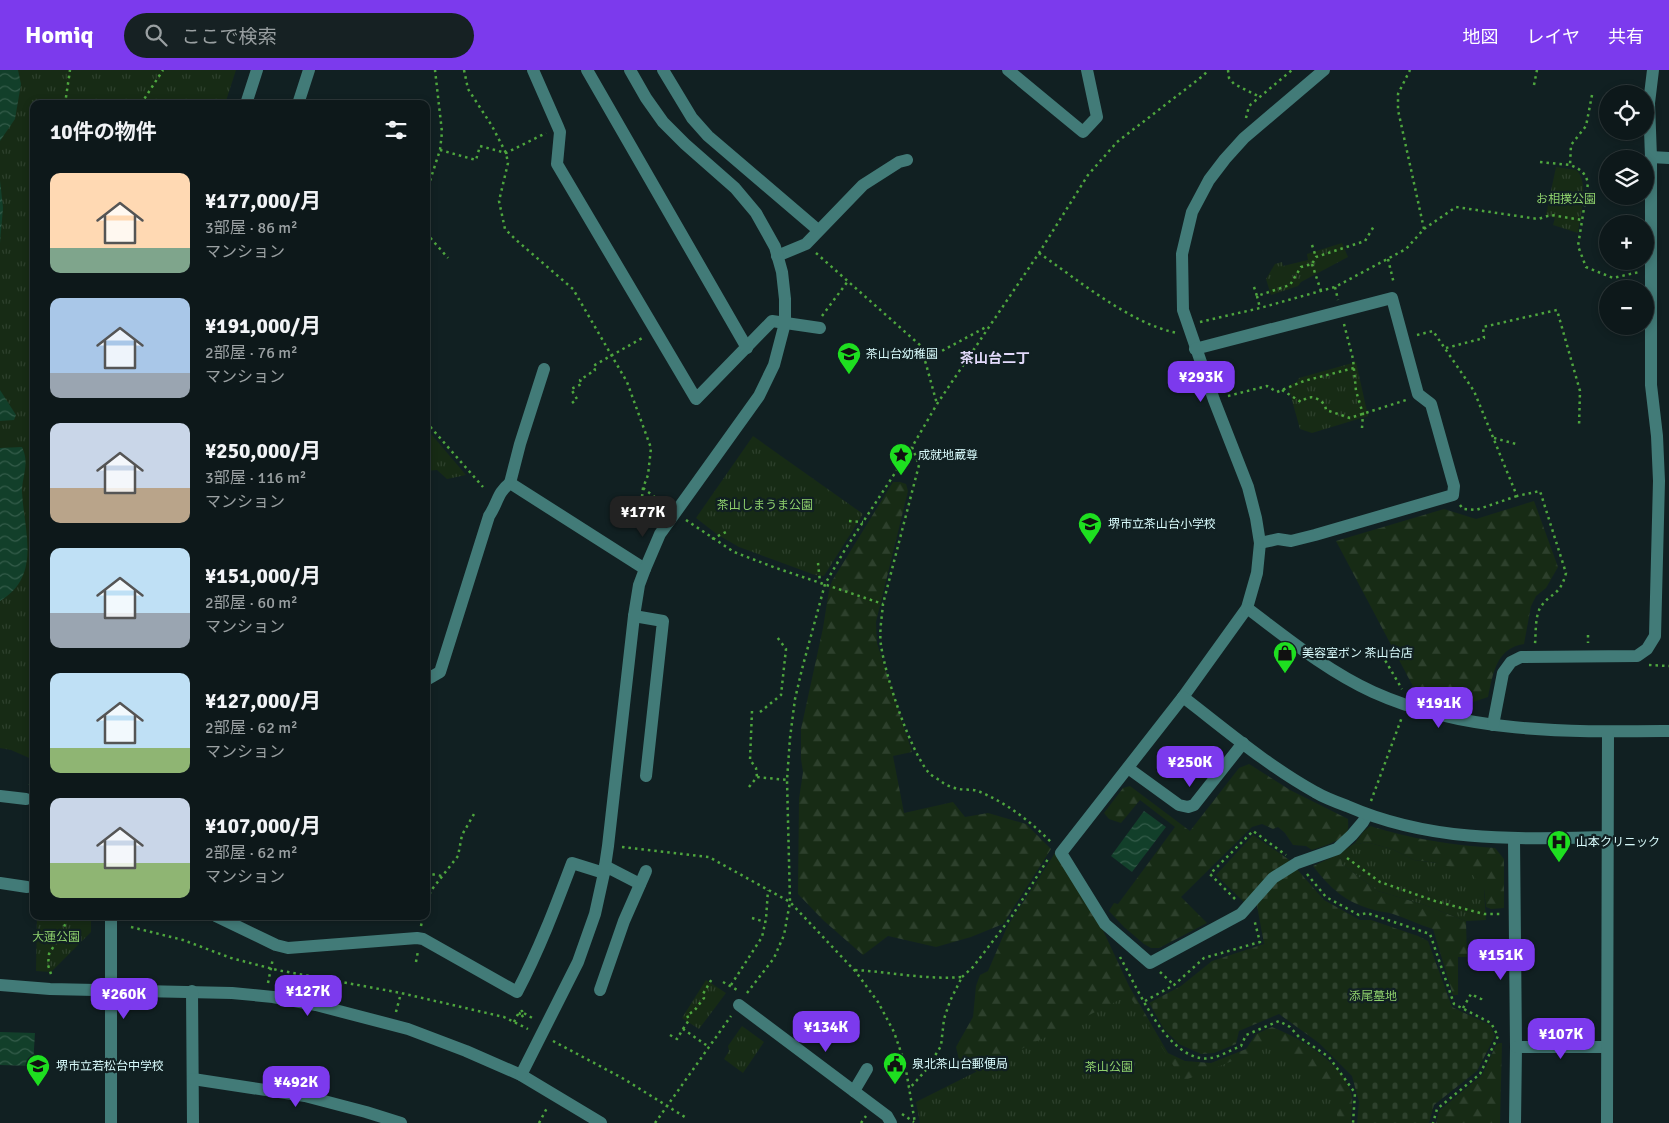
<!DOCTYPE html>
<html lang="ja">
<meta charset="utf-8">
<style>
body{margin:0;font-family:Signika,"Noto Sans JP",sans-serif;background:#162123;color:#f1f3f6;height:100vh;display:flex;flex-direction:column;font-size:19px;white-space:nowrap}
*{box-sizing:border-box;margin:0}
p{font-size:16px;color:#9aa0a2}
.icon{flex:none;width:28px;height:28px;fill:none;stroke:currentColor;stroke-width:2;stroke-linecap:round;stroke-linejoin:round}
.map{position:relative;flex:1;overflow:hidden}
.sheet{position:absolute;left:30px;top:30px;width:400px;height:820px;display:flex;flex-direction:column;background:#0d181a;border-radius:10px;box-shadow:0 2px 8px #0003,0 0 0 1px #2d3739}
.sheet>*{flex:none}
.controls{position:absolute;left:1599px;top:15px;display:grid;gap:10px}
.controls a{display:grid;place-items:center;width:55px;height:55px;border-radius:50%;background:#0d181a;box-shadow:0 2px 8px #0003,0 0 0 1px #2d3739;font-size:25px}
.price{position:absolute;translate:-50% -42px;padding:0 11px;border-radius:10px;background:#7c3aed;color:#fff;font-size:16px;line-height:32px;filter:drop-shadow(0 1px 2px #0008)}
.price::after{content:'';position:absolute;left:50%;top:30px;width:15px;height:11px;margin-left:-8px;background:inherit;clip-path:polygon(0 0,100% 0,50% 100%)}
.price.on{background:#222;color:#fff}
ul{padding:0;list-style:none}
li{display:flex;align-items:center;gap:15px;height:125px;padding:0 20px}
li span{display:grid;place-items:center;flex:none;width:140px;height:100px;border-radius:10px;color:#555}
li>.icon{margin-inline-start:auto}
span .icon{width:60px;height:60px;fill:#fffc;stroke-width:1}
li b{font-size:21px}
h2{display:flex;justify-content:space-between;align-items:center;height:60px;padding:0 20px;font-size:21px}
header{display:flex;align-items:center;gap:30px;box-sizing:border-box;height:70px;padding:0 25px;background:#7c3aed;color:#fff}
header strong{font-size:24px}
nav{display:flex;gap:28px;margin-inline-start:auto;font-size:18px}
.search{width:350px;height:45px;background:#162123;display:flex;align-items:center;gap:12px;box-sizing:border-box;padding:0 18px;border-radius:28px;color:#9aa0a2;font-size:19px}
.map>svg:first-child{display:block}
</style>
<header>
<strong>Homiq</strong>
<div class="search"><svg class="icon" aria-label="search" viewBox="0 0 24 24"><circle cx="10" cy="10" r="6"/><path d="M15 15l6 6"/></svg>ここで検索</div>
<nav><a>地図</a><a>レイヤ</a><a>共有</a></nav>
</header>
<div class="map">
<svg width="1669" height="1053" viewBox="0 0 1669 1053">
<defs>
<pattern id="forest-firs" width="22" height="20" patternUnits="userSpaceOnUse" patternTransform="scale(1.25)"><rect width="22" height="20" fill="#172b15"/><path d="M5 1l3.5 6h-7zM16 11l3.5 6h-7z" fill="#2d402c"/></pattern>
<pattern id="cemetery-stones" width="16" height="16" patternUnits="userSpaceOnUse" patternTransform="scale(1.25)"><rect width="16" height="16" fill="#172b15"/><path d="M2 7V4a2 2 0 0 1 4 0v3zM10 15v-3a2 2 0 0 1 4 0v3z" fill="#2d402c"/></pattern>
<pattern id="park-tufts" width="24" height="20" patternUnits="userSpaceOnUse" patternTransform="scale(1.25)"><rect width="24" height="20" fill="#172b15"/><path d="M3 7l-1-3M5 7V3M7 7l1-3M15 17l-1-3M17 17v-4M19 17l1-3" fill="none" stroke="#2d402c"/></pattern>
<pattern id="water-waves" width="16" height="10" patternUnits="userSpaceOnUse" patternTransform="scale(1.25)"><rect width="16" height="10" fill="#123f2a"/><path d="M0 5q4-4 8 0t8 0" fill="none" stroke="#345c4a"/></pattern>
</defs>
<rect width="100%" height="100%" fill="#112022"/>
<g fill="url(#forest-firs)">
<path d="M 893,412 L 900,412 L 906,414 L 908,421 L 876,552 L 877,573 L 912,682 L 893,686 L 904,743 L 953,732 L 965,747 L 988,743 L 1026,754 L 1051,779 L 1003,854 L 971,867 L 936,877 L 888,866 L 863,885 L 823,850 L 798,824 L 799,729 L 803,702 L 801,689 L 801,659 L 823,558 L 829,520 L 832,511 Z"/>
<path d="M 1534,431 L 1558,497 L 1546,518 L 1536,526 L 1531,536 L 1524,574 C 1496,578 1493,604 1488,627 L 1470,633 L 1416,622 L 1336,471 L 1444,439 L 1476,449 Z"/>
<path d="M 1249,694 L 1290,720 L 1348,749 C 1348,753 1349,758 1347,762 C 1340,772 1323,776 1312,780 L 1306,776 L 1293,775 L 1285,763 L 1278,757 L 1273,759 L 1262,754 L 1252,757 L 1181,827 L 1207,853 L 1159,878 L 1151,878 L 1144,874 L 1124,857 L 1109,841 L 1114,833 L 1118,834 L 1175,757 L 1140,730 L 1121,753 L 1109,749 L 1104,743 L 1123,718 L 1130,716 L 1190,761 L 1239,698 Z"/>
<path d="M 1370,756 C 1411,769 1453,775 1495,778 L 1504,789 L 1504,838 L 1491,839 L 1486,837 L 1484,819 L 1437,793 L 1414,790 L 1392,779 L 1366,772 L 1359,774 L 1355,773 L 1363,762 Z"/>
<path d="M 1055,783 L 1101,856 L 1129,916 L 1168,983 L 1185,991 L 1211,993 L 1246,979 L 1256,964 L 1272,957 C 1300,968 1341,992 1351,1022 C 1354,1030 1351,1044 1351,1053 L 937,1053 L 978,1002 L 960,994 L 956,977 L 973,947 L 976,916 L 980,905 L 988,901 L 1007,857 Z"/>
<path d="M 1337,785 L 1342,790 L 1342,794 L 1378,821 L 1422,834 L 1466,851 L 1467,887 L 1458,887 L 1458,925 L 1453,925 L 1433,859 C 1419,855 1406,848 1393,844 C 1387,842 1380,842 1374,840 C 1345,832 1331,819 1313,796 Z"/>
<path d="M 1499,973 L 1502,973 L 1500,1053 L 1436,1053 L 1439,1041 L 1482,1005 L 1496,975 Z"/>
</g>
<path fill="url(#cemetery-stones)" d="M 1253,765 L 1288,789 L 1324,830 L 1360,850 L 1371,850 L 1418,866 L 1428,871 L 1452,937 L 1490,955 L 1495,966 L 1477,1001 L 1434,1035 L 1429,1053 L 1357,1053 L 1359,1032 L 1352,1006 L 1319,973 L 1279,944 L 1239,961 L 1236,974 L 1214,983 L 1201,984 L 1179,974 L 1164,959 L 1149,933 L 1181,916 L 1212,891 L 1264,874 L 1256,830 L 1245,833 L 1216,805 Z"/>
<g fill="url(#park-tufts)">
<path d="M 0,0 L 236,0 L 225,34 L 34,34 L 34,690 L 11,680 L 0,678 Z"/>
<path d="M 1556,97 L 1576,100 C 1590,111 1580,147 1578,163 L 1553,155 L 1555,148 L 1546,145 Z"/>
<path d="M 1342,173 L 1348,187 L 1301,212 L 1298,216 L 1271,225 L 1266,209 L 1275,194 L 1282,192 L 1283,196 L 1308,190 L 1307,184 Z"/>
<path d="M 1356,292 L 1368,346 L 1312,363 L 1300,359 L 1288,316 L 1297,312 L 1299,308 Z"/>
<path d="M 426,358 L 466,405 L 447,409 L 437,400 L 426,401 Z"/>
<path d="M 753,366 L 863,444 L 824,506 L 815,505 L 739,477 L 718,465 L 696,448 Z"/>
<path d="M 1366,772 L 1392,779 L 1414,790 L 1437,793 L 1471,803 L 1484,819 L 1486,850 L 1466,851 L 1422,834 L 1378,821 L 1342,794 L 1342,790 L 1337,785 L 1355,773 L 1359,774 Z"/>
<path d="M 37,846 L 91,846 L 91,862 L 51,902 L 36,901 Z"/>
<path d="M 706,910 L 726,923 L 699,959 L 682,948 Z"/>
<path d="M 1129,925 L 1183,1011 L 1276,973 L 1332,1023 L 1339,1053 L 920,1053 L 916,1032 Z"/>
<path d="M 742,956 L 764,972 L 743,1003 L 724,989 L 729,981 L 728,976 Z"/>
</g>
<g fill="url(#water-waves)">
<path d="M 0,0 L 18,0 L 21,14 L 15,49 L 0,71 Z"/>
<path d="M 0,110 L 3,138 L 0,173 Z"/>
<path d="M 0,320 L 16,345 L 14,350 L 0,351 Z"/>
<path d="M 22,377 C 30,394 22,405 22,422 C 24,461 42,506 0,531 L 0,378 Z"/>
<path d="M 1144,741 L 1166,757 L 1132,802 L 1111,786 Z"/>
<path d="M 0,962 L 35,963 L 33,996 L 0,995 Z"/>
</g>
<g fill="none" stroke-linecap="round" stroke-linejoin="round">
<g stroke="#4ea63e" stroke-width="2.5" stroke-dasharray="2.5 4" stroke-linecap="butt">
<path d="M 464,0 L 468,19 L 492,56 L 506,83 L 508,93 L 499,131 L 505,159 L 515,169 L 573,219 L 627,312 L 651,378 L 648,405 L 643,418 L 642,427 L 650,456"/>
<path d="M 1228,0 L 1229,8 L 1234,14 L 1260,27"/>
<path d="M 1534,15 L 1537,0"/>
<path d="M 1592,25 L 1586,56 L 1571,75 L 1570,95 C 1580,99 1585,102 1588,113 L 1578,176 L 1586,197 L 1613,208 L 1639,202"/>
<path d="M 65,34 L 70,0"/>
<path d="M 141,34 L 163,0"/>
<path d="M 1246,48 L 1249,36 L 1292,0"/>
<path d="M 440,80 L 476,90 L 480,76 L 506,83 L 546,63"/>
<path d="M 1540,92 L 1570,95"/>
<path d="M 426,123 L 440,80 L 442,62 L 435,0"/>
<path d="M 1424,159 L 1456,137 L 1538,149 L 1551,145 L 1582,150"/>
<path d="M 426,163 L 448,188"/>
<path d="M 1312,175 L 1316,187"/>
<path d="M 816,183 L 921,276 L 937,334"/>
<path d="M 1039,183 C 1078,210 1131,254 1177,263"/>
<path d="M 1388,189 L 1394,214"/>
<path d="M 1312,194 L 1321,221"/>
<path d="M 1254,217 L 1257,226 L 1290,215 L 1301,197 L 1312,194 L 1316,187 L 1365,171 L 1374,156"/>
<path d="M 1335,217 L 1338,230"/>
<path d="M 1257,226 L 1260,238"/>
<path d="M 822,246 L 848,211"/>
<path d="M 1200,252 L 1260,238 L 1335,217 L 1406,179 L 1424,159 L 1398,40 L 1398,24 L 1410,0"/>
<path d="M 1344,254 L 1353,289 L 1356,321 L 1363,344 L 1362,358"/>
<path d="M 1417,265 L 1433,261 L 1474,321 L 1517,426 L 1540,421 L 1566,503 C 1560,527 1550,522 1540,538 C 1535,548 1536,562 1535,574"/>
<path d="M 1446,278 L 1484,268 L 1483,257 L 1557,240 L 1580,321 L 1579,357"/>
<path d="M 925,290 L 988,256"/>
<path d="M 1282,320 L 1301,332 C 1310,324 1317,327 1325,335 L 1326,340 L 1350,348 L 1406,330"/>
<path d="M 1228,326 L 1267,316 L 1277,322 L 1304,311 L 1354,298"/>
<path d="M 572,333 L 577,329 L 571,319 L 582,314 L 580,310 L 595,300 L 593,296 L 644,267"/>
<path d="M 426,352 L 483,417"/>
<path d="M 1494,368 L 1516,374"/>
<path d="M 912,377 L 919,395 L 883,534 C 882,547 879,562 881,575 C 885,605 910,681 929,703 C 932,706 938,709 942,712 C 946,715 953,718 959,719 C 965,720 972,719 978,721 C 1007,733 1030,751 1052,773"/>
<path d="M 643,418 L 665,435"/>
<path d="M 1460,435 L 1463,439 L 1476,440 L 1517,426"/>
<path d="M 686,450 L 734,482 L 776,498 L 883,534"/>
<path d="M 849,451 L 863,452"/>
<path d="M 712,469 L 726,462"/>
<path d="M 818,493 L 820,512"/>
<path d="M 1588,565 L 1588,573"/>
<path d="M 1382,585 L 1402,619"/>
<path d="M 1649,595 L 1669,596"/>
<path d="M 752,641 L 750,690 L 756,698 L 757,707"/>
<path d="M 760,642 L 781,625 L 786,579 L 777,567"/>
<path d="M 30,715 L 34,698"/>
<path d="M 749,717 L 757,707 L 787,710"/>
<path d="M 1371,731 L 1402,647"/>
<path d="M 622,777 L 709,787 L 790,832 L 856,902 L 878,932 L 894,962 L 905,994 L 915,1053"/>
<path d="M 1347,788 L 1380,812 L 1435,831 L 1484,844 L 1501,844"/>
<path d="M 426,803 L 442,806"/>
<path d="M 1307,804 L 1326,827 L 1359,845 L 1367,843 L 1430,864 L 1454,934 L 1491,953 L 1498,966 L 1480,1004 L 1437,1039 L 1433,1053"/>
<path d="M 1235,829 L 1210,804 L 1253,761 L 1286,785"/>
<path d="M 426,830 L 433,818 L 458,786 L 462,765 L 474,744"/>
<path d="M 83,846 L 90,847"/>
<path d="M 752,848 L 765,852"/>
<path d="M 421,856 L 423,846"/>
<path d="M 131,857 L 183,870 L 231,888 L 277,900 L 401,923 L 504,947 L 528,959"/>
<path d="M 1120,887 C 1137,917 1163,981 1200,988 C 1214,991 1228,981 1241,976 L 1246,965 L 1279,951 L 1290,957 L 1299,967 L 1329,987 L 1355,1023 L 1353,1053"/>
<path d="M 416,892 L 418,881"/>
<path d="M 855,900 C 891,902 926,910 962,907 L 950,931 L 944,949 L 941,976 L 926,1000 L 909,1019"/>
<path d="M 1160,902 L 1174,915"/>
<path d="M 51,904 L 48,895 L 49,884 L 60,866 L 67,850 L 65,846"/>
<path d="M 962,907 L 973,897 L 1012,846 L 1048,789"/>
<path d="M 723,912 L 739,921"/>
<path d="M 268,913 L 273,888"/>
<path d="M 731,915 L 762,867 L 766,849 L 768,820"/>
<path d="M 747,923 L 774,888 L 784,865 L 790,832 L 787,710 L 790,668 L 795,629 L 802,599 L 825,514 L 846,478 L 912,377 L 937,334 L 1039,183 L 1088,105 L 1117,72 L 1204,5 L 1208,0"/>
<path d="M 1145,931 L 1174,915 L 1204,888 L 1260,872 L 1254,849"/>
<path d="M 1463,938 L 1471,924 L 1481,929 L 1482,926"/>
<path d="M 396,942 L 401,923"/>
<path d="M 514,952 L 519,942 L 522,941 L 524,945 L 521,947 L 519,946 L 520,943 L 522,942 L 534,949"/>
<path d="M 683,959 L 689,950 L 687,945 L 694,941 L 704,928 L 703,924 L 713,907"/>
<path d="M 670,965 L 677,969 L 683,959 L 709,977"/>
<path d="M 553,971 L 624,1009 L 688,1049"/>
<path d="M 902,1044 L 914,1052"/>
<path d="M 539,1053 L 548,1036"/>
<path d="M 655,1053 L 731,946"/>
<path d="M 861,1053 L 866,1046"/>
</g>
<g stroke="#427b78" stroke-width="12">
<path d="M 533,0 L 558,57 L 560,62 L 557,94 L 696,329 L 772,251 L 820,258"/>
<path d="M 587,0 L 747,278"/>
<path d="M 663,0 L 692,48 L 708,66 L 818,160"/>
<path d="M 1008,0 L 1083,62 L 1097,47 L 1087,0"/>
<path d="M 1324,0 L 1244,68 L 1225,89 L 1209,110 L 1192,142 L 1182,184 L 1183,240 L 1214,330 L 1248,417 L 1256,448 L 1260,473 L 1257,503 L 1247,538 L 1183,627 L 1061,783 L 1105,854 L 1150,893 L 1241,844 L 1273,808 L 1297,793 L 1337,779 L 1352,765 L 1363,752 L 1367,745"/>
<path d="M 246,34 L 257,0"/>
<path d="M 298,34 L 309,0"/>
<path d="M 1651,87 L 1669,88"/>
<path d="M 777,186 L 806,174 L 863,115 L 899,92 L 907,90"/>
<path d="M 1195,279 L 1392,228 L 1418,324 L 1431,334 L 1454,416 L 1453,425 L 1315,465 L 1291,471 L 1278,469 L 1260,473"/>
<path d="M 510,413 L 520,374 L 544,299"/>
<path d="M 1247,538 C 1287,568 1327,601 1373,622 C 1466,664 1569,662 1669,661"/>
<path d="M 634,546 L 663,551 L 646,706"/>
<path d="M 426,610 L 440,602 L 489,446 C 498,433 497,423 510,413 L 645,499"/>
<path d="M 1183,627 C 1226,660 1268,696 1315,722 C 1325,728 1336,732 1347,736 C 1432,773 1517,769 1608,767"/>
<path d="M 1493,655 L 1503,603 L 1511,592 L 1521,587 L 1637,586 L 1647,579 L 1655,566 L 1659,411 L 1657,366 L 1651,315 L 1651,87 L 1649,33 L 1653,0"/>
<path d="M 1128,698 L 1179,735 L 1188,737 L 1194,735 L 1243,673"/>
<path d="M 0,726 L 26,729"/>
<path d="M 1514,769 L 1516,977 L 1515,1053"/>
<path d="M 605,796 L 640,814"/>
<path d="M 0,813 L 27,817"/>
<path d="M 111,846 L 111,1053"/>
<path d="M 216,846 L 276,875 L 288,878 L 417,868 L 423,869 L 517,922 C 539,880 555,838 572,793 L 604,803"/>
<path d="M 0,915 L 50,919 L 232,923 L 273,927 L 316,935 L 408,959 L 466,981 L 521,1005 L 601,1053"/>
<path d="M 600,920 L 624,851 L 646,801"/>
<path d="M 192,921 L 193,1053"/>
<path d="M 739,935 L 887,1046 L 891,1053"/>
<path d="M 1516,977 L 1606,977"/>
<path d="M 521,1005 L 578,892 L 595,844 L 604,803 L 608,776 L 634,546 L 639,515 L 645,499 L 660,464 L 759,326 L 774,295 L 785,253 L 785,229 L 782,202 L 775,177 L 756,143 L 735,118 L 685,74 L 663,52 L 646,28 L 630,0"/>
<path d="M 193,1009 L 305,1026 L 366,1042 L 401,1053"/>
<path d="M 854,1021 L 867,999"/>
<path d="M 1607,1053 L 1608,662"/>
</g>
</g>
<defs>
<g id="school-pin" transform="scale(1.25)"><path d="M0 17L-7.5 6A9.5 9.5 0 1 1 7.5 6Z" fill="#1edf20" stroke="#112022"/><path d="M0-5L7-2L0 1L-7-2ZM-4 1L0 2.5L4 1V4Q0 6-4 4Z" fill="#111"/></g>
<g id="sight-pin" transform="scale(1.25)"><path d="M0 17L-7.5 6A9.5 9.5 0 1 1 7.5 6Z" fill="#1edf20" stroke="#112022"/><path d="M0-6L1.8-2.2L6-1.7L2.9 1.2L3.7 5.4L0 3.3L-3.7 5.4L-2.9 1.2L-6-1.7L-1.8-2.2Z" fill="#111"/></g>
<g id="shop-pin" transform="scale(1.25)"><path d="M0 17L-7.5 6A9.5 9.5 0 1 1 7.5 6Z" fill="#1edf20" stroke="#112022"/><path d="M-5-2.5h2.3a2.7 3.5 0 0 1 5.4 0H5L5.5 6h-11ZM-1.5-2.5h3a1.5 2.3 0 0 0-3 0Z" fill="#111"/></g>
<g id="hospital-pin" transform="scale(1.25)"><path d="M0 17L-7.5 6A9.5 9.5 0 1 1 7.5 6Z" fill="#1edf20" stroke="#112022"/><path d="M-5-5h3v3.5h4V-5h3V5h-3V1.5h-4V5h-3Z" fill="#111"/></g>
<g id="civic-pin" transform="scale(1.25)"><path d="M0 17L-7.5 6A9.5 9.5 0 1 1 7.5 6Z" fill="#1edf20" stroke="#112022"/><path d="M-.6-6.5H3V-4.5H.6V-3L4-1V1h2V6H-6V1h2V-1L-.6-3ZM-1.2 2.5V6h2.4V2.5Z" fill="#111"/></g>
</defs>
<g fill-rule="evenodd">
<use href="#school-pin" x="849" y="284"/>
<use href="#sight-pin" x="901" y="385"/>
<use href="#school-pin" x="1090" y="454"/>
<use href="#shop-pin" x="1285" y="583"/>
<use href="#hospital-pin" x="1559" y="772"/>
<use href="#civic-pin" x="895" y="994"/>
<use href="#school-pin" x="38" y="996"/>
</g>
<g text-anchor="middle" stroke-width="4.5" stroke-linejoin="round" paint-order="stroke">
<g font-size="12" fill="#8ed06c" stroke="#112022">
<text x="1566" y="133">お相撲公園</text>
<text x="765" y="439">茶山しまうま公園</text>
<text x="56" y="871">大蓮公園</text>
<text x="1373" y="930">添尾墓地</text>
<text x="1109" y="1001">茶山公園</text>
</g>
<g font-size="12" fill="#d7f9fa" stroke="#112022" text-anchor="start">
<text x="866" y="288">茶山台幼稚園</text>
<text x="918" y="389">成就地蔵尊</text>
<text x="1108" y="458">堺市立茶山台小学校</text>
<text x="1302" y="587">美容室ボン 茶山台店</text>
<text x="1576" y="776">山本クリニック</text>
<text x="912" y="998">泉北茶山台郵便局</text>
<text x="56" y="1000">堺市立若松台中学校</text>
</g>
<g font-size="14" font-weight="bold" fill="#e2d9fa" stroke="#112022">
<text x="995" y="293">茶山台二丁</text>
</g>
</g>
</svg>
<div class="controls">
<a><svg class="icon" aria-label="locate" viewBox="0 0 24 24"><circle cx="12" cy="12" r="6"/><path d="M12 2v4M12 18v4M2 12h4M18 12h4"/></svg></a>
<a><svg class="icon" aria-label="layers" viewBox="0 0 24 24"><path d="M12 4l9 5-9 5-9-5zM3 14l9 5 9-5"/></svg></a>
<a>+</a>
<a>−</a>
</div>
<b class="price" style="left:1201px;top:333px">¥293K</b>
<b class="price on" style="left:643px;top:468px">¥177K</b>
<b class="price" style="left:1439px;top:659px">¥191K</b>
<b class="price" style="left:1190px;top:718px">¥250K</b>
<b class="price" style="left:1501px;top:911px">¥151K</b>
<b class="price" style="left:308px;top:947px">¥127K</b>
<b class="price" style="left:124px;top:950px">¥260K</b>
<b class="price" style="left:826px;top:983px">¥134K</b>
<b class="price" style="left:1561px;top:990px">¥107K</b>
<b class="price" style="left:296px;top:1038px">¥492K</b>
<section class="sheet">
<h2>10件の物件<svg class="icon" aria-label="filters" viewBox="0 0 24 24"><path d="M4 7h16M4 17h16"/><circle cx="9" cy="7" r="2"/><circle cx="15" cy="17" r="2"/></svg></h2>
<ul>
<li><span style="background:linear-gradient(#ffd9b3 75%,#7fa58c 0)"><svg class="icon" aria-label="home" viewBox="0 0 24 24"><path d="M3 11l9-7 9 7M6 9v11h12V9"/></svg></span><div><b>¥177,000/月</b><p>3部屋 · 86 m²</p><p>マンション</p></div></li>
<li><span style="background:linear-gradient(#a9c7e8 75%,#9aa5b1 0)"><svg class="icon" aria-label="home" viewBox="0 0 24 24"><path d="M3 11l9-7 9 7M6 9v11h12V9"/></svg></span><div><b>¥191,000/月</b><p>2部屋 · 76 m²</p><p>マンション</p></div></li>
<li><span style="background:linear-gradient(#c9d6e8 65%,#b9a48a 0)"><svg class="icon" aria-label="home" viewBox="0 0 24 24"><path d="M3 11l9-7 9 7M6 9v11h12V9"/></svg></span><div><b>¥250,000/月</b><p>3部屋 · 116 m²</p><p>マンション</p></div></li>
<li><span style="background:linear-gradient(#bfe0f5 65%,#9aa5b1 0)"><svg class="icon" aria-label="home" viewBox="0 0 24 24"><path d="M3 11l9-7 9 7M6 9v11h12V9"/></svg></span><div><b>¥151,000/月</b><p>2部屋 · 60 m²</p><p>マンション</p></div></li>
<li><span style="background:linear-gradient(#bfe0f5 75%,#8fb573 0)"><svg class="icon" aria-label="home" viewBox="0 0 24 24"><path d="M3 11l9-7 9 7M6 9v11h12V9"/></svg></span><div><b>¥127,000/月</b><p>2部屋 · 62 m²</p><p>マンション</p></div></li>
<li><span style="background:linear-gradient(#c9d6e8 65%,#8fb573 0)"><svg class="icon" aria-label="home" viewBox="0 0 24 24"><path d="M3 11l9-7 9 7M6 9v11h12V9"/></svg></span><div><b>¥107,000/月</b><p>2部屋 · 62 m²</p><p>マンション</p></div></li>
</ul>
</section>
</div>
